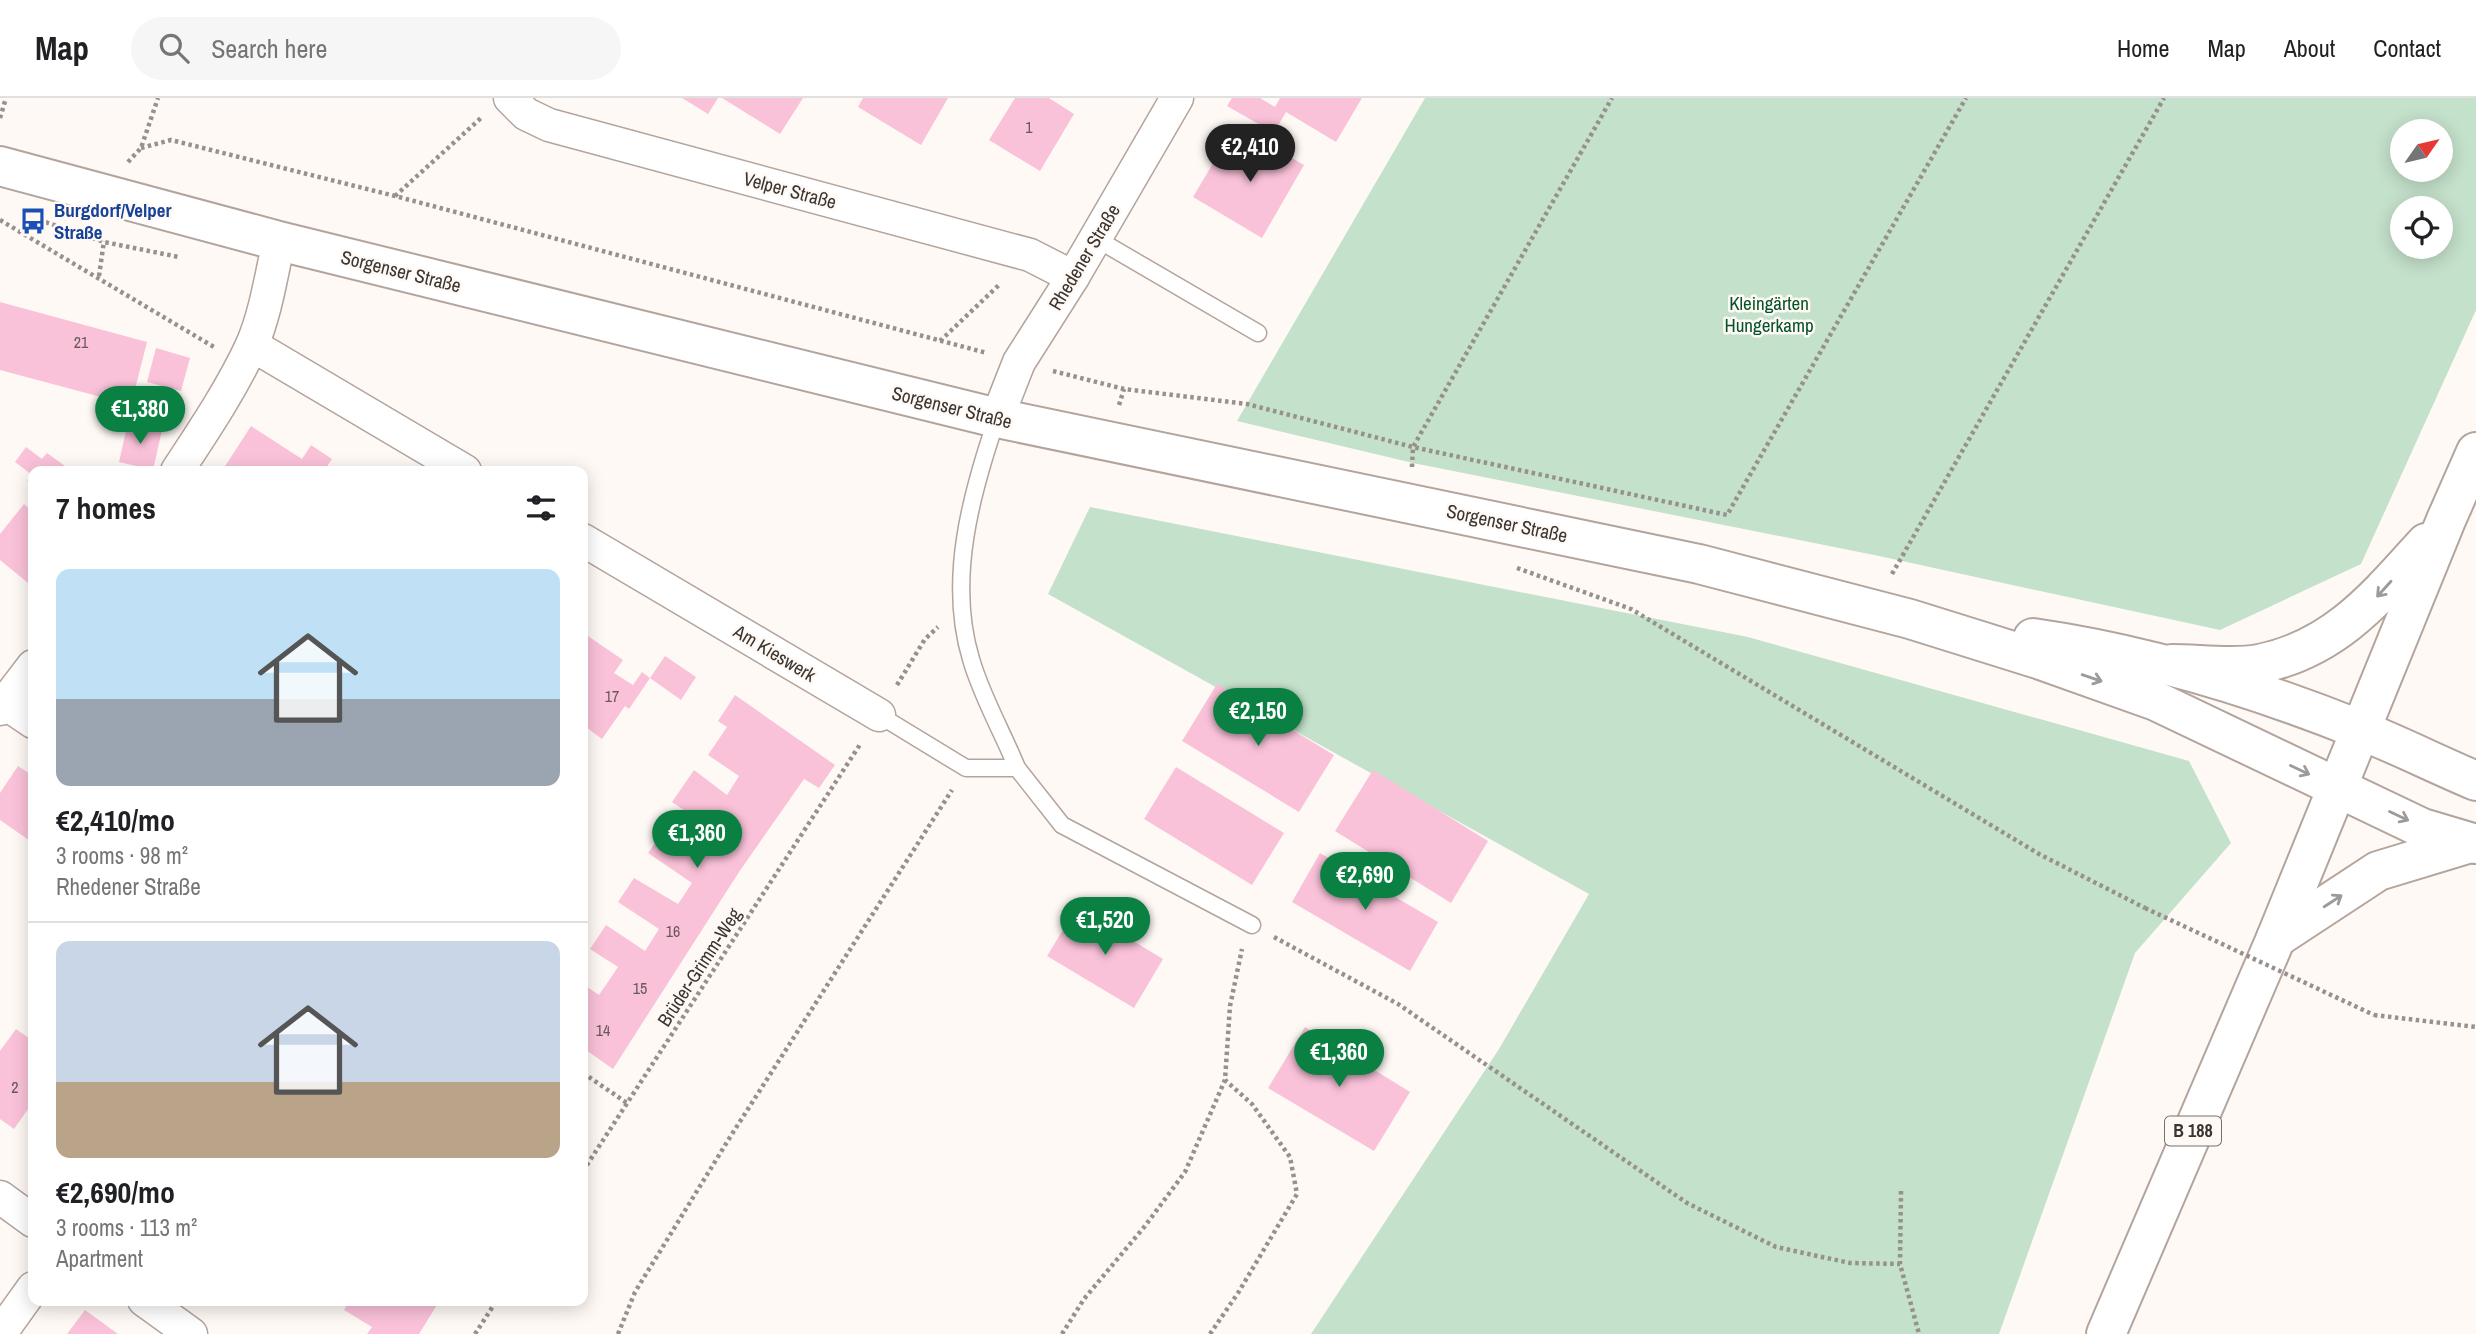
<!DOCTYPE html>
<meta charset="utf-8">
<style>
body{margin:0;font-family:"Archivo Narrow",sans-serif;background:#f6f6f6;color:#202124;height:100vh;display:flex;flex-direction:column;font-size:26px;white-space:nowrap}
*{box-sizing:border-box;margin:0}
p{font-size:23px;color:#757577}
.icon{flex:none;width:38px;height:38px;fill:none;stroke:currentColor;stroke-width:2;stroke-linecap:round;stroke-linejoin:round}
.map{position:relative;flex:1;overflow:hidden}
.details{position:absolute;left:28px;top:368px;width:560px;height:840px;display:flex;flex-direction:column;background:#fff;border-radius:14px;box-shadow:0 4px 18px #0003}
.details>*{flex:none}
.needle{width:46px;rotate:56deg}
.buttons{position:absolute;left:2390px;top:21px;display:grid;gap:14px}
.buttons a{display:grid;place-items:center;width:63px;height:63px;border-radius:50%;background:#fff;box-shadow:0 4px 18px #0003;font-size:35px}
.price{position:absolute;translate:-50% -60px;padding:0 16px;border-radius:24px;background:#0b8043;color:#fff;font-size:23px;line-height:46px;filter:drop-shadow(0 2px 4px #0008)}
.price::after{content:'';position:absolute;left:50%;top:42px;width:21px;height:16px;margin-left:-10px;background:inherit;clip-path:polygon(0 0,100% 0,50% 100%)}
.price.selected{background:#222;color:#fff}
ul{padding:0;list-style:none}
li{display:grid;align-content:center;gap:14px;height:371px;padding:0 28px}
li+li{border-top:2px solid #e0e0e0}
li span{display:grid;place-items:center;height:217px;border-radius:14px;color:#555}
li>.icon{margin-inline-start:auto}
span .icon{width:126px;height:126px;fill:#fffc;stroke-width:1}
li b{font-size:30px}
h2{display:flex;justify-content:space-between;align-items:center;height:84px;padding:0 28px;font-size:30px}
header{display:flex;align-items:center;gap:42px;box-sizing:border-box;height:98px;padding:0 35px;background:#fff;border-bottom:2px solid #e0e0e0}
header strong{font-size:33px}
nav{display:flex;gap:38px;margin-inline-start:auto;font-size:24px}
.search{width:490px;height:63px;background:#f6f6f6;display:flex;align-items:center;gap:18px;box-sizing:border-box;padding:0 24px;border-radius:38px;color:#757577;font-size:26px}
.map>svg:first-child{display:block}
</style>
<header>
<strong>Map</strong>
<div class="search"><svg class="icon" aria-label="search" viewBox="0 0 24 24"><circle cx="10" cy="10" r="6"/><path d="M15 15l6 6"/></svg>Search here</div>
<nav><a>Home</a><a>Map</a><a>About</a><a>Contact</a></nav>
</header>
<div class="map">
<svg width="2476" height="1236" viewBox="0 0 2476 1236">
<rect width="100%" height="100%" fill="#fff9f5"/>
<g fill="#c4e1cb" fill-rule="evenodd">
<path d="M 1425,0 L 2476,0 L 2476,212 L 2361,466 L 2220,532 L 1879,458 L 1413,365 L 1237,323 ZM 2441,33 L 2441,72 L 2403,72 L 2403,33 ZM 2441,110 L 2441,149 L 2403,149 L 2403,110 Z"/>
<path d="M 1090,409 L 1748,539 L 2189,663 L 2231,745 L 2135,855 L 1999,1236 L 1311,1236 L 1499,951 L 1589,796 L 1048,496 Z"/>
</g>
<g fill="#fac2d9">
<path d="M 682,0 L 718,0 L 708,16 Z"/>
<path d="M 722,0 L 803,0 L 780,36 Z"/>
<path d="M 863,0 L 948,0 L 921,47 L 858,9 Z"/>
<path d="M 1015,0 L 1049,0 L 1074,16 L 1040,73 L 989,42 Z"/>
<path d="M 1232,0 L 1260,0 L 1275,9 L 1280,0 L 1362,0 L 1336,44 L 1286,14 L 1274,35 L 1227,8 Z"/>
<path d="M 1244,32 L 1304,67 L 1262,140 L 1193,99 L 1215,62 L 1224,67 Z"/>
<path d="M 0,204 L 147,244 L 131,307 L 0,272 Z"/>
<path d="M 156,250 L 190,260 L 181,293 L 147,284 Z"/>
<path d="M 128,324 L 162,332 L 153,372 L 119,364 Z"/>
<path d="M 251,328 L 302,361 L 311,347 L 332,361 L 324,373 L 222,373 Z"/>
<path d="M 26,349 L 42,361 L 47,355 L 72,373 L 33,373 L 33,387 L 27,383 L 31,376 L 15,364 Z"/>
<path d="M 24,406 L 33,414 L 33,478 L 28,485 L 0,462 L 0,436 Z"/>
<path d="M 585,536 L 623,562 L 614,575 L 633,587 L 642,574 L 650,580 L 665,558 L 696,579 L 681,602 L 650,580 L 629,611 L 625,608 L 602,641 L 583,627 Z"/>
<path d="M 1217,586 L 1334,657 L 1299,714 L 1182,643 Z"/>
<path d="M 735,597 L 835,667 L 819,690 L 804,681 L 739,774 L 613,971 L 583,950 L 583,886 L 599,897 L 618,869 L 590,851 L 606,827 L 645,853 L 659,831 L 618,804 L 634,780 L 678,806 L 692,785 L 648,755 L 668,727 L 711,756 L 723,739 L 672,704 L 694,672 L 727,697 L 739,678 L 708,657 L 727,629 L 718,623 Z"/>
<path d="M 18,668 L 33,678 L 33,745 L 0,722 L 0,695 Z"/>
<path d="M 1176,669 L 1284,735 L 1252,787 L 1144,721 Z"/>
<path d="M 1373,672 L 1488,743 L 1451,805 L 1335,733 Z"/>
<path d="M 1320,755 L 1438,824 L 1410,873 L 1292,804 Z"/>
<path d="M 1077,809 L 1163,861 L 1134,910 L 1047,858 Z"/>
<path d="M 1305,929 L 1410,994 L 1374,1053 L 1268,990 Z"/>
<path d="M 16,931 L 33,943 L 33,1004 L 14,1031 L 0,1021 L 0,953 Z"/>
<path d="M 350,1202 L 382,1202 L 390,1207 L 393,1202 L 440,1202 L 419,1236 L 367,1236 L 372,1229 L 344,1212 Z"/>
<path d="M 85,1212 L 118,1236 L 67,1236 Z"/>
</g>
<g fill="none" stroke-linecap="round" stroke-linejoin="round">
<g stroke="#b3a49c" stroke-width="19">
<g id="lane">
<path d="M 1095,140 L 1258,235"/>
<path d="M 997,320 C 971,396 947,482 971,561 C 981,597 1003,635 1017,670"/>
<path d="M 879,617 L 966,670 L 1017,670 L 1062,727 L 1252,827"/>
</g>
</g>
<g stroke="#b3a49c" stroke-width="35">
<g id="street">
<path d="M 510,0 L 526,16 L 549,27 L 1030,157 L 1073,179"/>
<path d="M 252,247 L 465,373"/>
<path d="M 997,320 L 1019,264 L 1073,179 L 1177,0"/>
<path d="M 177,373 C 204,332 231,292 252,247 C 266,214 271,178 279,143"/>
<path d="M 583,442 L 879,617"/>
<path d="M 5,605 L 33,624"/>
<path d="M 0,611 L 33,568"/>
<path d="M 0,1099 L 33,1123"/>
<path d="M 144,1202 L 191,1236"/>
<path d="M 0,1236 L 33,1190"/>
</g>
</g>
<g stroke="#b3a49c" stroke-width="42">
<g id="secondary">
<path d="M 0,68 L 279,143 L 997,320 L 1699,466 L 1910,521 L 2038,561 L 2156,603 L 2422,730 L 2476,746"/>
<path d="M 2033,540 C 2145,556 2253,589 2358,631 C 2398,647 2436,666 2476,683"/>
</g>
</g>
<g stroke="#b3a49c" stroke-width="42">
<g id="primary">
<path d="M 2172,566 C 2198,566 2234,571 2259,566 C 2335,551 2377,499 2426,445"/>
<path d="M 2276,840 L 2378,773 L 2470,745"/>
<path d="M 2106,1236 L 2276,840 L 2446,422 L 2476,354"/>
</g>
</g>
<g stroke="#97918e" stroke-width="4.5" stroke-dasharray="3.5 3.5" stroke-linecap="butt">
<path d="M 0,20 L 6,0"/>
<path d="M 141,50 L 171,42 L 395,98 L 987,255"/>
<path d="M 128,64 L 141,50 L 158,0"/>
<path d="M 395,98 L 481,20"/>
<path d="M 0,122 L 214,249"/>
<path d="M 39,122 L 104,144 L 179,159"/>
<path d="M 99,178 L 104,143"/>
<path d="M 940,243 L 1000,186"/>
<path d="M 1053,273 L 1124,291 L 1247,306 L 1413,349 L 1727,417 L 1966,0"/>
<path d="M 1119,307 L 1124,291"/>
<path d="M 1412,369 L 1413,349 L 1612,0"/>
<path d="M 1517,470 L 1631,511 L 2039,756 L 2145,810"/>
<path d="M 1892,476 L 2164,0"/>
<path d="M 897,587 L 925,541 L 938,529"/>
<path d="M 1274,839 L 1398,906 L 1687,1105 L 1776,1149 L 1850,1165 L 1900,1166"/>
<path d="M 2374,917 L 2476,929"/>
<path d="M 583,975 L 627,1005"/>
<path d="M 583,1073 L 861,645"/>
<path d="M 1901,1093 L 1900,1166 L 1919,1236"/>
<path d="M 475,1236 L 497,1202"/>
<path d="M 618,1236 L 635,1194 L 732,1036 L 952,692"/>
<path d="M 1062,1236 L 1084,1201 L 1145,1128 L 1185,1074 L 1225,982 L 1230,908 L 1242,851"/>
<path d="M 1210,1236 L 1238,1195 L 1297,1096 L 1290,1059 L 1252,1006 L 1225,982"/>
</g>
<use href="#lane" stroke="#fff" stroke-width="16"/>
<use href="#street" stroke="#fff" stroke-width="32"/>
<use href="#secondary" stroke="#fff" stroke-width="38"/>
<use href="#primary" stroke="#fff" stroke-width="38"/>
<path stroke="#97918e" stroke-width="4.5" stroke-dasharray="3.5 3.5" stroke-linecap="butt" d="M 2145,810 L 2374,917"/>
</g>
<defs><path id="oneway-shaft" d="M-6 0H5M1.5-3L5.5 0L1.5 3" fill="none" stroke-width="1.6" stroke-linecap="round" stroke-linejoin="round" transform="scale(1.75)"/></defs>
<g stroke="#9d9a98">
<use href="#oneway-shaft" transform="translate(2384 491) rotate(132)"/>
<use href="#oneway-shaft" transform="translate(2092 580) rotate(19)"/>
<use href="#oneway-shaft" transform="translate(2300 672) rotate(25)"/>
<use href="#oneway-shaft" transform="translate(2399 718) rotate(25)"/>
<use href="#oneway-shaft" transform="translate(2333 803) rotate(-33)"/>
</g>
<defs>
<g id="bus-bare" transform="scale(2.1)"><path d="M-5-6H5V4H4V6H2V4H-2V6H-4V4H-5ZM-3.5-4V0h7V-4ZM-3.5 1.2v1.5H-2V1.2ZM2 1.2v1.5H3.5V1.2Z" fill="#1a4fb4" stroke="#fff9f5" stroke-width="2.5" paint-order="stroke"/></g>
</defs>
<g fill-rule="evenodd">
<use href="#bus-bare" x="33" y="123"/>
</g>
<g text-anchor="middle" stroke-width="5" stroke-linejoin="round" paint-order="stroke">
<g font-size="16" fill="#6b585c">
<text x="1029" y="35">1</text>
<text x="81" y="250">21</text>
<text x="612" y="604">17</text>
<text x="673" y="839">16</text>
<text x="640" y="896">15</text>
<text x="603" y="938">14</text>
<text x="15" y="995">2</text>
</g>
<rect fill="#fff9f5" stroke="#76706c" stroke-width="2" x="2165" y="1018.5" width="56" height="29" rx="5"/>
<g font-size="18" font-weight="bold" fill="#3b3532">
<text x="2193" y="1039">B 188</text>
</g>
<g font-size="19" fill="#3b3532" stroke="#fff9f5">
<text transform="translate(790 92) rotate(15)" y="7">Velper Straße</text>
<text transform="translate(1084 159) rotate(-59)" y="7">Rhedener Straße</text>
<text transform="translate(401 173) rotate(14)" y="7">Sorgenser Straße</text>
<text transform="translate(952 309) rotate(14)" y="7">Sorgenser Straße</text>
<text transform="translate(1507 425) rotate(12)" y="7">Sorgenser Straße</text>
<text transform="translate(775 555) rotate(31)" y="7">Am Kieswerk</text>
<text transform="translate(699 869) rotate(-57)" y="7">Brüder-Grimm-Weg</text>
</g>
<g font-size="19" font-weight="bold" fill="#164399" stroke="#fff9f5" text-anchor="start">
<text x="54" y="119">Burgdorf/Velper<tspan x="54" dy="22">Straße</tspan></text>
</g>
<g font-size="19" fill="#065329" stroke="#fff9f5">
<text x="1769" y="212">Kleingärten<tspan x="1769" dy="22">Hungerkamp</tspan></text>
</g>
</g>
</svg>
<div class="buttons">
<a><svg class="needle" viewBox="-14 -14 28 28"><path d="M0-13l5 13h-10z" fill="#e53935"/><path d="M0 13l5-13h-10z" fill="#757577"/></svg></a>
<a><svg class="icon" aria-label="locate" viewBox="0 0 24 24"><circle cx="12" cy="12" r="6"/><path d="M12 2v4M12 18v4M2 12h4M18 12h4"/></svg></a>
</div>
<b class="price selected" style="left:1250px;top:86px">€2,410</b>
<b class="price" style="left:140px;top:348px">€1,380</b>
<b class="price" style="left:1258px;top:650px">€2,150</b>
<b class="price" style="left:697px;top:772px">€1,360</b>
<b class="price" style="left:1365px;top:814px">€2,690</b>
<b class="price" style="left:1105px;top:859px">€1,520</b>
<b class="price" style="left:1339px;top:991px">€1,360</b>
<section class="details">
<h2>7 homes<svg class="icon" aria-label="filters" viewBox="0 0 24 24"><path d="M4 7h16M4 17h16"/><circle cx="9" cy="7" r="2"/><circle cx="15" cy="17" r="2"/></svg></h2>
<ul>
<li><span style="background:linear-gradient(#bfe0f5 60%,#9aa5b1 0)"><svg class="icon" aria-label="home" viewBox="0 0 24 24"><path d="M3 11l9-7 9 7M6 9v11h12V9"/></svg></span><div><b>€2,410/mo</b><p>3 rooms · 98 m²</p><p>Rhedener Straße</p></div></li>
<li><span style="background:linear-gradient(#c9d6e8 65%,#b9a48a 0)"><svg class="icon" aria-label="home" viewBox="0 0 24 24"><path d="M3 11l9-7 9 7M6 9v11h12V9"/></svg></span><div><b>€2,690/mo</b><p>3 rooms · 113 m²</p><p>Apartment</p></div></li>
</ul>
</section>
</div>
